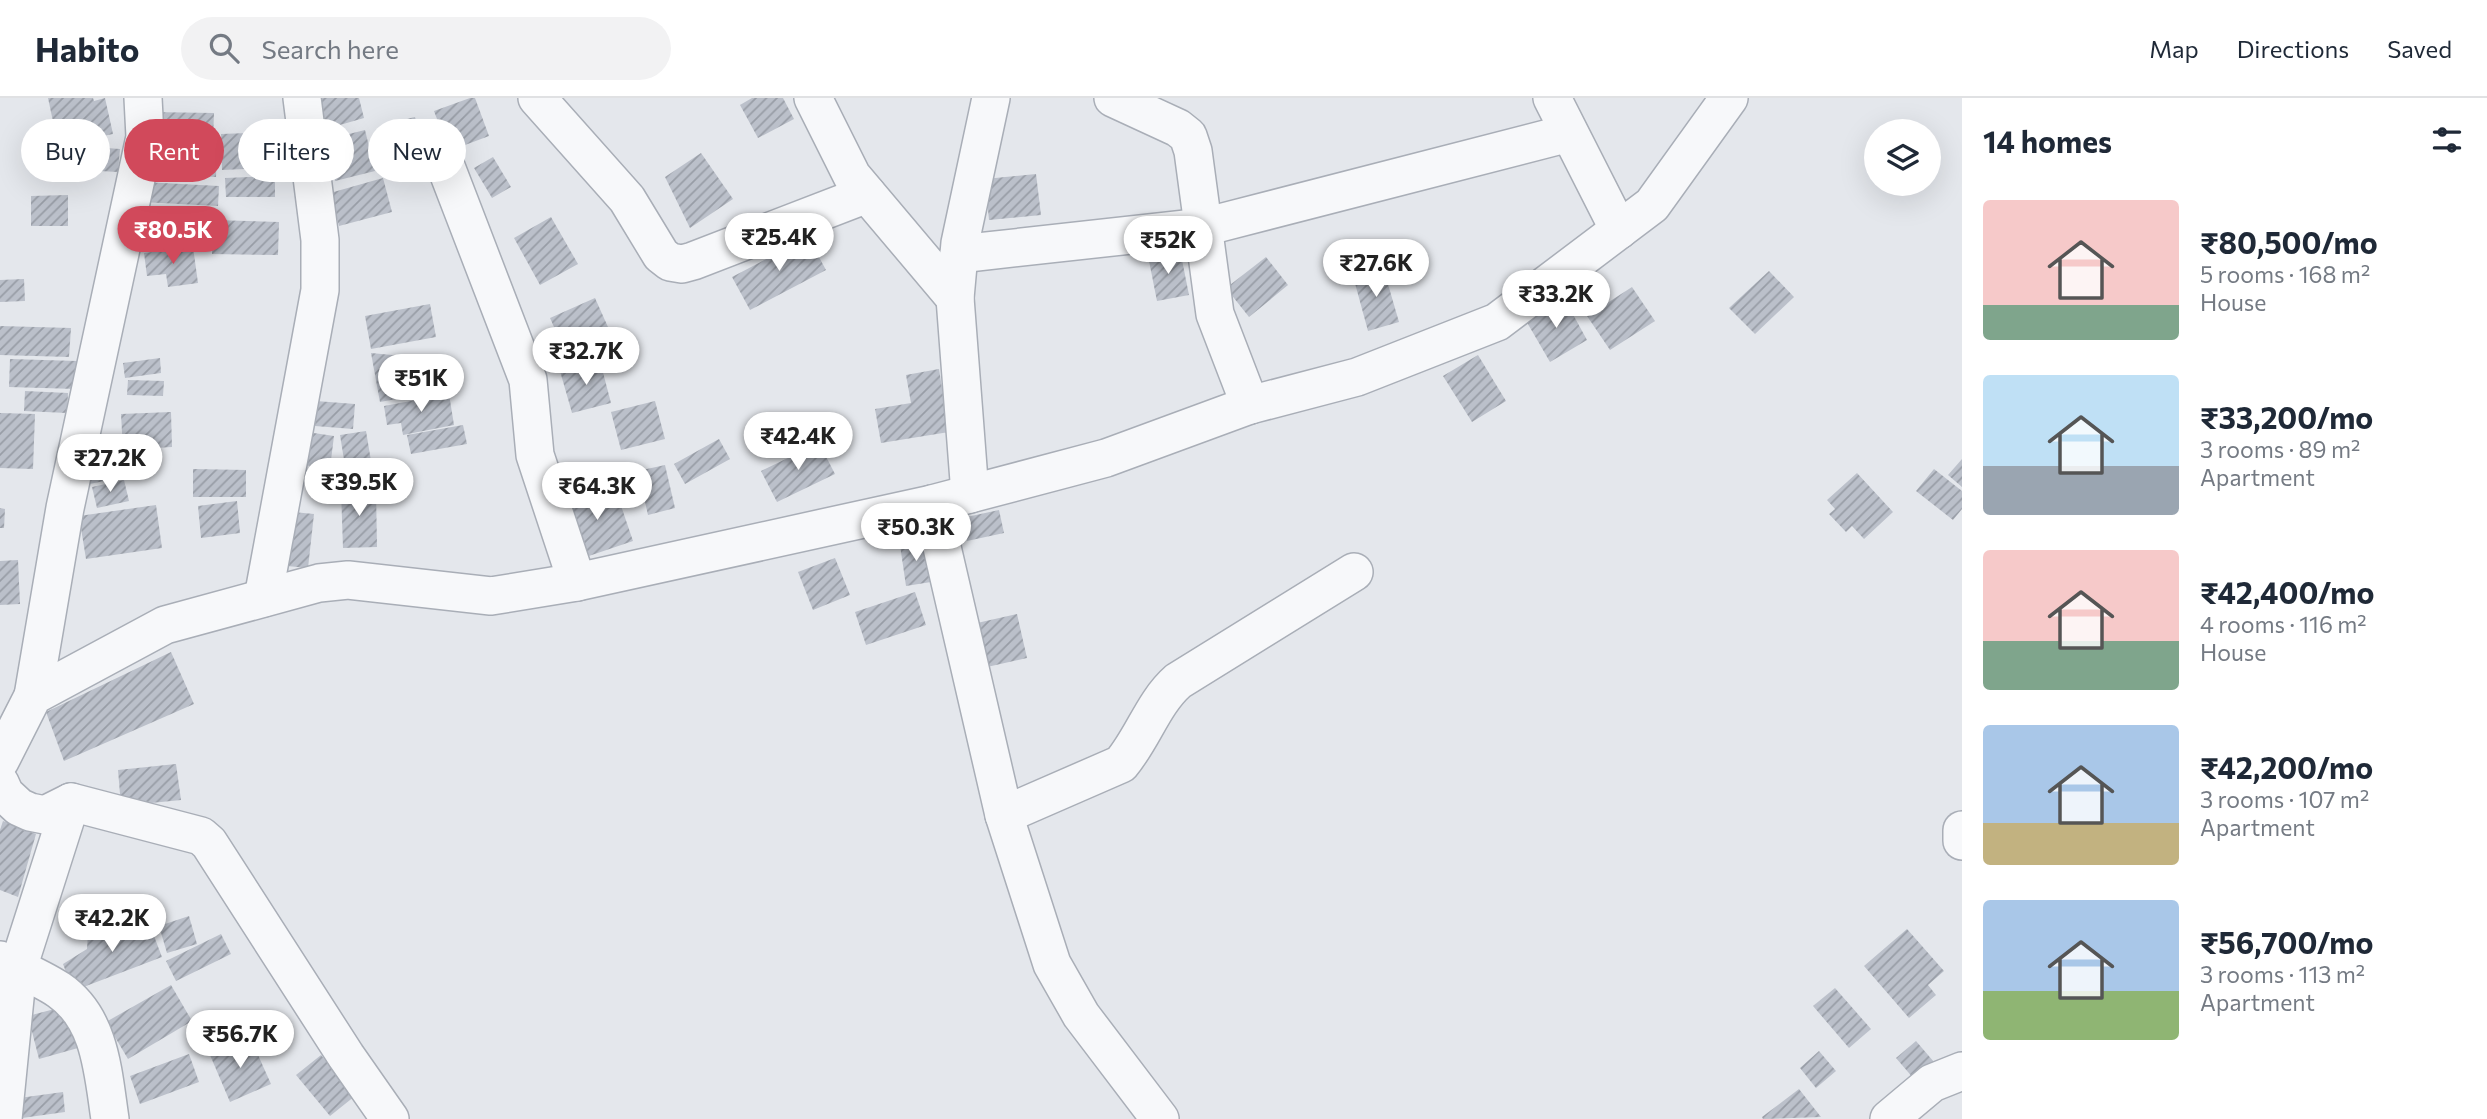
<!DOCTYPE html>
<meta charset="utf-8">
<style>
body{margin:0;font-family:Commissioner,sans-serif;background:#f2f2f3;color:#1f2937;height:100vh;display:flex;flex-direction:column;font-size:26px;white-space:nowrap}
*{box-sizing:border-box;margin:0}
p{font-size:23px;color:#747a83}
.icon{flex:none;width:38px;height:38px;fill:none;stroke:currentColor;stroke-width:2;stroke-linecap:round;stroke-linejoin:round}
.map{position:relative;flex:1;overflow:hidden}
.sheet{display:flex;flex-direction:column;background:#fff;width:525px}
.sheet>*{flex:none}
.guide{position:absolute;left:21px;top:21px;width:665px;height:63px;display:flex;gap:14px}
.buttons{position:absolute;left:1864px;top:21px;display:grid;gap:14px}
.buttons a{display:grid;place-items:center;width:77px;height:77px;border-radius:50%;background:#fff;box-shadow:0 7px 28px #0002;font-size:35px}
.price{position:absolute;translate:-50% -60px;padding:0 16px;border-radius:24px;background:#fff;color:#222;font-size:23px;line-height:46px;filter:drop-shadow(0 2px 4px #0008)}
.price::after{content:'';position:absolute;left:50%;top:42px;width:21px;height:16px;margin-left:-10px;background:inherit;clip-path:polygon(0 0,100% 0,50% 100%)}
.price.active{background:#d1495b;color:#fff}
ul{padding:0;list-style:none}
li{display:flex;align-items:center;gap:21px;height:175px;padding:0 21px}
li span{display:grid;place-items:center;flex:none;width:196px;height:140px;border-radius:7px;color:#555}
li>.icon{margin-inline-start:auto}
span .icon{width:84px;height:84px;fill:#fffc;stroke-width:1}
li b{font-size:30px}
h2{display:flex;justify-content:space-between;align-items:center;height:84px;padding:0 21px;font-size:30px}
.chip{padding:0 24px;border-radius:32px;background:#fff;box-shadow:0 7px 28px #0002;font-size:24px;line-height:63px}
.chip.active{background:#d1495b;color:#fff}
header{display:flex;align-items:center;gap:42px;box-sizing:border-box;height:98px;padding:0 35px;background:#fff;border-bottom:2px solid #e0e1e3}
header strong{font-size:33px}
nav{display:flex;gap:38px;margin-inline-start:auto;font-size:24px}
.search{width:490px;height:63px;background:#f2f2f3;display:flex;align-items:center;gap:18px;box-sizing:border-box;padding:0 24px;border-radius:38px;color:#747a83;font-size:26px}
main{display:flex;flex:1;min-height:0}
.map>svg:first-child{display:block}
</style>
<header>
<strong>Habito</strong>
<div class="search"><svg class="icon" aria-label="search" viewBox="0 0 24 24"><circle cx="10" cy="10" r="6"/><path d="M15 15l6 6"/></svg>Search here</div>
<nav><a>Map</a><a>Directions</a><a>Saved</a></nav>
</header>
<main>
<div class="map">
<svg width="1962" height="1021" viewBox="0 0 1962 1021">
<defs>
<pattern id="building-hatch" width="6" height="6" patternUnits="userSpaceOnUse" patternTransform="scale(1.75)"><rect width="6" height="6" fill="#bbc0ca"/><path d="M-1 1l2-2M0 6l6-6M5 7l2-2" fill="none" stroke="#989da6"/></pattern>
</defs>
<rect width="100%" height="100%" fill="#e4e7ec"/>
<g fill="url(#building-hatch)">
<path d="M 48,0 L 93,0 L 94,3 L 105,0 L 113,36 L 58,47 Z"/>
<path d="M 317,0 L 359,0 L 364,20 L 326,31 Z"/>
<path d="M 470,0 L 475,0 L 489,38 L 449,53 L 434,13 Z"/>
<path d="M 752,0 L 783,0 L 794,21 L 758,40 L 740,7 Z"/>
<path d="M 149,14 L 214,15 L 213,42 L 148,41 Z"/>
<path d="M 415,19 L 426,58 L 394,67 L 383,27 Z"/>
<path d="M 365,32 L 375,73 L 335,83 L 325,42 Z"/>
<path d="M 249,35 L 249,46 L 285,44 L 286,69 L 222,72 L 221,36 Z"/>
<path d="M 82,48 L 120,51 L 118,74 L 81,72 Z"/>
<path d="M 156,49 L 217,52 L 216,79 L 154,76 Z"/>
<path d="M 701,55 L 733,101 L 690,130 L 665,79 Z"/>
<path d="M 493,59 L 511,89 L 492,100 L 474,70 Z"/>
<path d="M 1036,76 L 1041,117 L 989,122 L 985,81 Z"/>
<path d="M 275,78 L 275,99 L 226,99 L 225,80 Z"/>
<path d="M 383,80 L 392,114 L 339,128 L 330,95 Z"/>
<path d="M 143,84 L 219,88 L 218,108 L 142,104 Z"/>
<path d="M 68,97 L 68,128 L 31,128 L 31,98 Z"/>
<path d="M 551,119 L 578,166 L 540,187 L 514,140 Z"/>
<path d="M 213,122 L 279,124 L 278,157 L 212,156 Z"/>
<path d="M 808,139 L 826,172 L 750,212 L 732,179 Z"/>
<path d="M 193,149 L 198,185 L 168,189 L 166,176 L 147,178 L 144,155 Z"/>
<path d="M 1180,152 L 1189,197 L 1157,203 L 1148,158 Z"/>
<path d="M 1266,159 L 1288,187 L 1249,219 L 1226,190 Z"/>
<path d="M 1383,169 L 1399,224 L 1368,233 L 1353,178 Z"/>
<path d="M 1769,173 L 1794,199 L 1755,236 L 1729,210 Z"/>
<path d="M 24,181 L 25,203 L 0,204 L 0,182 Z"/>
<path d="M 1632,189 L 1655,223 L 1610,252 L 1587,218 Z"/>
<path d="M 595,200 L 612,238 L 567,258 L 550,220 Z"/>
<path d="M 1564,200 L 1587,242 L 1550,264 L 1525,221 Z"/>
<path d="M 430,206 L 436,239 L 371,251 L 365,218 Z"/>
<path d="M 0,228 L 71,230 L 69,259 L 0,257 Z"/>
<path d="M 371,255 L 444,262 L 450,291 L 380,304 Z"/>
<path d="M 1478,257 L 1506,303 L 1472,324 L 1443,278 Z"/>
<path d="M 160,260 L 161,275 L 125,280 L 123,265 Z"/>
<path d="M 10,261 L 77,263 L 76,291 L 9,289 Z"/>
<path d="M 600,263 L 611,305 L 572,315 L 560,273 Z"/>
<path d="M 939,271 L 949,334 L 881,345 L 875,311 L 911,305 L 906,277 Z"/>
<path d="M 128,282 L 164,283 L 163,298 L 127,297 Z"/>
<path d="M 25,293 L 68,295 L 67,315 L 24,313 Z"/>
<path d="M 449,296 L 454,327 L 403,337 L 401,325 L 387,327 L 384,308 Z"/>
<path d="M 316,303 L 355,306 L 353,331 L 315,328 Z"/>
<path d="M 655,303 L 665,341 L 621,352 L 611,314 Z"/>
<path d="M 171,314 L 172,349 L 123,352 L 121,316 Z"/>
<path d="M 0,315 L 35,316 L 33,371 L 0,370 Z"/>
<path d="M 463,327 L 467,346 L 411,356 L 407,337 Z"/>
<path d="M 366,333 L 371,363 L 345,368 L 340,337 Z"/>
<path d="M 307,334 L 334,338 L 330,370 L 302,367 Z"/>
<path d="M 719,341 L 730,361 L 685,386 L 674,366 Z"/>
<path d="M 819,345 L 835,376 L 777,404 L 761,373 Z"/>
<path d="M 134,355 L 138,376 L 80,388 L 76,367 Z"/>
<path d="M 1962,361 L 1962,389 L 1948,377 Z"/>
<path d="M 665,367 L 675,410 L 648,417 L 638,373 Z"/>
<path d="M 193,371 L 246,372 L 246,399 L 193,399 Z"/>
<path d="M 1934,371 L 1962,393 L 1962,411 L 1953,422 L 1916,393 Z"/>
<path d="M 1857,375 L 1893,414 L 1864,441 L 1852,428 L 1846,434 L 1829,416 L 1835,411 L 1827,402 Z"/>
<path d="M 124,382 L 129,403 L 97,410 L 92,389 Z"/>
<path d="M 614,387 L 633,443 L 580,461 L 561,406 Z"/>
<path d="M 376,391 L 377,449 L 343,450 L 341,392 Z"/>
<path d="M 237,403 L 240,435 L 201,440 L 198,408 Z"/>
<path d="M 156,407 L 162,450 L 86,461 L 79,418 Z"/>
<path d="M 0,410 L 5,411 L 4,430 L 0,430 Z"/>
<path d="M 999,412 L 1004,435 L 967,443 L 962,420 Z"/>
<path d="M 293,414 L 314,416 L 308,470 L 287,468 Z"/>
<path d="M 925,443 L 931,484 L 906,488 L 900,447 Z"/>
<path d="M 835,460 L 850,497 L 813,512 L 798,474 Z"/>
<path d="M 18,462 L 20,506 L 0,507 L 0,463 Z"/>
<path d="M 915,494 L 926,527 L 866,547 L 855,514 Z"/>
<path d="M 1017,516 L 1027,560 L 987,569 L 977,525 Z"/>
<path d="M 171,554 L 194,606 L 64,663 L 46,614 Z"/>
<path d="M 176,666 L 181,702 L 121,708 L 118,672 Z"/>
<path d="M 3,723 L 36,736 L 18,799 L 0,792 L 0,732 Z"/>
<path d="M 189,818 L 197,846 L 167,855 L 159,828 Z"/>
<path d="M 149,825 L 162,859 L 73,893 L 63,866 L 87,851 L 88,834 Z"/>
<path d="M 1907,831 L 1944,873 L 1928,887 L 1936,897 L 1909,920 L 1864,868 Z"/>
<path d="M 221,836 L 231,856 L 176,883 L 166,863 Z"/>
<path d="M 171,887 L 192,923 L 128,961 L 106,924 Z"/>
<path d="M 1835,890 L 1871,931 L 1849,950 L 1813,908 Z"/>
<path d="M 66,908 L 78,950 L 39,961 L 28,918 Z"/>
<path d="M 250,939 L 271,986 L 230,1004 L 210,957 Z"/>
<path d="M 1916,943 L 1934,964 L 1914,981 L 1896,960 Z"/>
<path d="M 1819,953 L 1836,973 L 1816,990 L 1800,970 Z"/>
<path d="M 189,956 L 199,984 L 140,1006 L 130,978 Z"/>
<path d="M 321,957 L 355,998 L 330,1018 L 296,977 Z"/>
<path d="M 1799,991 L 1821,1019 L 1763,1021 L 1762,1019 Z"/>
<path d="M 63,994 L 65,1014 L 22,1020 L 19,1000 Z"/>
</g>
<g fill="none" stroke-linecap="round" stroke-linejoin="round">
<g stroke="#a9aeb7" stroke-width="40">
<g id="minor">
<path d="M 537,0 L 627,101 L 661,157 L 670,164 L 682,166 L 693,163 L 867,96"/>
<path d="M 813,0 L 852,78 L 955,200"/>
<path d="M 1113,0 L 1178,30 L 1188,38 L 1193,53 L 1215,216 L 1250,307"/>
<path d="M 1552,0 L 1619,132"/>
<path d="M 438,48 L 528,282 L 535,357 L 577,484"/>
<path d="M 959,156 L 1204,129 L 1569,35"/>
<path d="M 970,396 L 955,200 L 960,145 L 991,0"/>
<path d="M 932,406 L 1004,717 L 1052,866 L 1081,917 L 1160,1021"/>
<path d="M 263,500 L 320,192 L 320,142 L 302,0"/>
<path d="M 33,598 L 65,410 L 145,39 L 143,0"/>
<path d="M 0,663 L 33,598 L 165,527 L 319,485 L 348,482 L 491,498 L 577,484 L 932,406 L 1106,360 L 1250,307 L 1357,279 L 1497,224 L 1652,107 L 1729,0"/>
<path d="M 0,685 L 5,696 L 19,709 L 30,714 L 45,717 L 71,704 L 201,738 L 209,745 L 346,958 L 390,1021"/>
<path d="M 1004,717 L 1121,666 C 1143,640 1153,605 1178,583 L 1354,474"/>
<path d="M 1962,732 L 1962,743"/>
<path d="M 0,862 C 19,871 41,880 59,892 C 101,921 103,975 110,1021"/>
<path d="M 3,1021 L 18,870 L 71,704"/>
<path d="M 1889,1021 L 1932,985 L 1962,973"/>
</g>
</g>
<use href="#minor" stroke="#f7f8fa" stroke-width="37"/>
</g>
</svg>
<div class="buttons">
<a><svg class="icon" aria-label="layers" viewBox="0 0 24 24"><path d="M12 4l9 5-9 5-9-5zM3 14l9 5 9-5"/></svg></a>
</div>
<b class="price active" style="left:173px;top:168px">₹80.5K</b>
<b class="price" style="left:779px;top:175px">₹25.4K</b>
<b class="price" style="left:1168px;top:178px">₹52K</b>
<b class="price" style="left:1376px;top:201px">₹27.6K</b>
<b class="price" style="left:1556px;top:232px">₹33.2K</b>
<b class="price" style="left:586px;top:289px">₹32.7K</b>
<b class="price" style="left:421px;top:316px">₹51K</b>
<b class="price" style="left:798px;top:374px">₹42.4K</b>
<b class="price" style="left:110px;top:396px">₹27.2K</b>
<b class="price" style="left:359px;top:420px">₹39.5K</b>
<b class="price" style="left:597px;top:424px">₹64.3K</b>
<b class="price" style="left:916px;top:465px">₹50.3K</b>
<b class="price" style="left:112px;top:856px">₹42.2K</b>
<b class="price" style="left:240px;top:972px">₹56.7K</b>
<div class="guide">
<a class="chip">Buy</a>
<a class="chip active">Rent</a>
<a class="chip">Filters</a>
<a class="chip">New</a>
</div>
</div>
<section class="sheet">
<h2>14 homes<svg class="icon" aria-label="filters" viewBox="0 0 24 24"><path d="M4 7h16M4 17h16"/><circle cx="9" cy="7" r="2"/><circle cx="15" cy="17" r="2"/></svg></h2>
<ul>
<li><span style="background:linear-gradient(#f6c9c9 75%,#7fa58c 0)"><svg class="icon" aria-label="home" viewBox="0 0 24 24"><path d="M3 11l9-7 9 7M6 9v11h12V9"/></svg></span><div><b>₹80,500/mo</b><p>5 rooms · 168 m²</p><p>House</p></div></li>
<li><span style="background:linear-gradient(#bfe0f5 65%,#9aa5b1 0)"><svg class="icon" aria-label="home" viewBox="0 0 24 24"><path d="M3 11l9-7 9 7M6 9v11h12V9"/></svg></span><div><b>₹33,200/mo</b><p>3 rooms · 89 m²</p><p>Apartment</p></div></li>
<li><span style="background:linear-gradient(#f6c9c9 65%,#7fa58c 0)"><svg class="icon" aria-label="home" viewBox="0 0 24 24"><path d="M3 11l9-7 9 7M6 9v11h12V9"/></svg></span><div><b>₹42,400/mo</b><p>4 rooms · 116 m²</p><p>House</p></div></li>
<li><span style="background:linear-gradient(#a9c7e8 70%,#c2b280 0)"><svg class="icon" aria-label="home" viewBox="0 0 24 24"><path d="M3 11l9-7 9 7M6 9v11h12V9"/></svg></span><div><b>₹42,200/mo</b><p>3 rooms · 107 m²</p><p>Apartment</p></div></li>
<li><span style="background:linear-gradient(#a9c7e8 65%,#8fb573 0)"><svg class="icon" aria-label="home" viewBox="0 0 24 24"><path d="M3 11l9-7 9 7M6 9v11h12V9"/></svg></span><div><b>₹56,700/mo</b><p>3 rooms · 113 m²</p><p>Apartment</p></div></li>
</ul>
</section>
</main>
